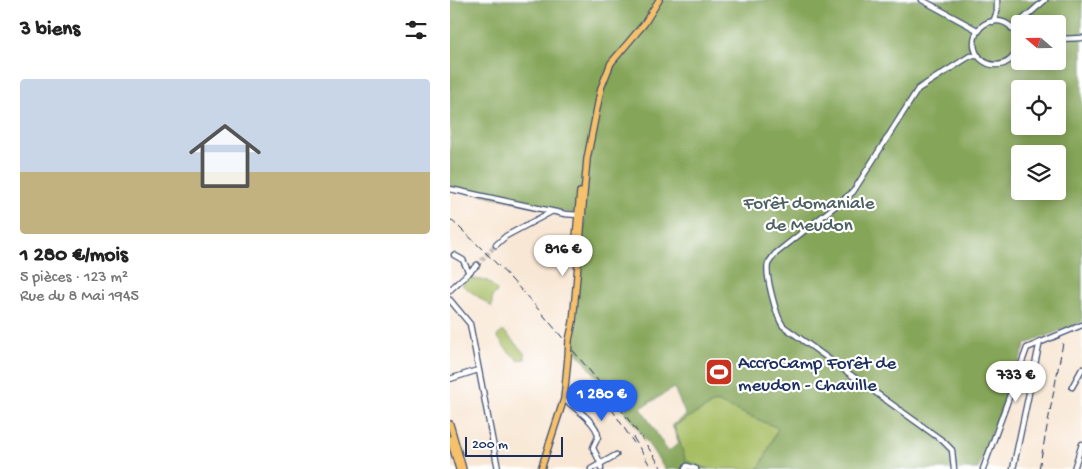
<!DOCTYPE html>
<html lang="fr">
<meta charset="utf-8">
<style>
body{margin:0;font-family:"Gochi Hand",sans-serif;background:#f2f2f2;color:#222;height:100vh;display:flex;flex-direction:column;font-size:19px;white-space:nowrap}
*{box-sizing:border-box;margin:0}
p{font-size:16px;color:#767676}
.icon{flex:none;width:28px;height:28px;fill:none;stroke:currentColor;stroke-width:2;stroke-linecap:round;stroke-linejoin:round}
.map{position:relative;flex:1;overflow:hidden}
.sheet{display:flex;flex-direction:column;background:#fff;width:450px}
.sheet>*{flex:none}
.needle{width:32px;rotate:290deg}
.buttons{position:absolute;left:561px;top:15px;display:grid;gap:10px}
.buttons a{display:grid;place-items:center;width:55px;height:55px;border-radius:5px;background:#fff;box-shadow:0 2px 12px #0003;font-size:25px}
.scale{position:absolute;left:15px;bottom:12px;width:98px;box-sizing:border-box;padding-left:5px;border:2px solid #1b2f5e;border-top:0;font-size:14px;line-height:18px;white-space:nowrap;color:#1b2f5e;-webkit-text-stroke:4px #fff;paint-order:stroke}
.price{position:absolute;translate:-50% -42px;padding:0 11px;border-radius:18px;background:#fff;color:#222;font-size:16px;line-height:32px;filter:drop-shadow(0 1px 2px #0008)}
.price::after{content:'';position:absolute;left:50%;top:30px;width:15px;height:11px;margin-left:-8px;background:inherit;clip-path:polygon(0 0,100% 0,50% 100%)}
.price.on{background:#2563eb;color:#fff}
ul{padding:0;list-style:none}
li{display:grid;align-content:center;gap:10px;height:265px;padding:0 20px}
li span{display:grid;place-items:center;height:155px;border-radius:5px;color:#555}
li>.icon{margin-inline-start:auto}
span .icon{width:90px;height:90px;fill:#fffc;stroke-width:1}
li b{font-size:21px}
h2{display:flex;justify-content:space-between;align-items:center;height:60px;padding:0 20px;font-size:21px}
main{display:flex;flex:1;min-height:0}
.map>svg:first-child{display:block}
</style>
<main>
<section class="sheet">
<h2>3 biens<svg class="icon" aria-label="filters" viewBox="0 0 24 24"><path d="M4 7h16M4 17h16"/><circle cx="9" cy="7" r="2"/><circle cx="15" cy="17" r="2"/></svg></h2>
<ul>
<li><span style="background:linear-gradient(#c9d6e8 60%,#c2b280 0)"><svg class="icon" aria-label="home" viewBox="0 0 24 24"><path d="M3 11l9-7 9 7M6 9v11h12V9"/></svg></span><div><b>1 280 €/mois</b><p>5 pièces · 123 m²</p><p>Rue du 8 Mai 1945</p></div></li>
</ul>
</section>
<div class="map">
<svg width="632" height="469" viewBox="0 0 632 469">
<rect width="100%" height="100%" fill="#fff"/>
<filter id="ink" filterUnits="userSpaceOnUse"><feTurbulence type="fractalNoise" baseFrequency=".02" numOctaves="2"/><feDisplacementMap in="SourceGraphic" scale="10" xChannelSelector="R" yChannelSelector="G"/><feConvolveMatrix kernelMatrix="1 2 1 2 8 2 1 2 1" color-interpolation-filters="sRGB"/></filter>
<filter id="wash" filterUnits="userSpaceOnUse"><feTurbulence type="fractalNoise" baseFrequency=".0096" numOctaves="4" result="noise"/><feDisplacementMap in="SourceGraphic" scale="20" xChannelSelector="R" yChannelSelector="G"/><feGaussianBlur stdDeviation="1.12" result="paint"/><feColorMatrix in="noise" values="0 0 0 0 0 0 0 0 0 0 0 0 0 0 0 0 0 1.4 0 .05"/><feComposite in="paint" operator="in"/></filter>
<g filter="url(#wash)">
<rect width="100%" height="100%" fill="#f8e7d4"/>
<g fill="#a7be63" stroke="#617660">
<path d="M 25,269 L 22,279 L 38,281 L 48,291 L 42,297 L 42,307 L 12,285 Z"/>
<path d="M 52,332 L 55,332 L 75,354 L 75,359 L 68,360 L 55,348 L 47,336 Z"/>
<path d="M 266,402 L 328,428 L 312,463 L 307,469 L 258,469 L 236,461 L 224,426 Z"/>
</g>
<path fill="#85a559" stroke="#506a5c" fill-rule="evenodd" d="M 0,0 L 632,0 L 632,322 L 576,344 L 528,469 L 307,469 L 312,463 L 328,428 L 266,402 L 224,426 L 236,461 L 258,469 L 215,469 L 184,423 L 123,347 L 135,216 L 88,207 L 0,187 ZM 570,24 L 608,24 L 608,61 L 570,61 ZM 570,89 L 608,89 L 608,126 L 570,126 ZM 570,154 L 608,154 L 608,191 L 570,191 ZM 224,388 L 236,416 L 222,425 L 229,443 L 218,452 L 191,408 Z"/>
</g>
<g filter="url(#ink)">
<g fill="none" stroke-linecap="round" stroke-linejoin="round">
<path stroke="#ccc2bc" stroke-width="4.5" stroke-dasharray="4.5 2" stroke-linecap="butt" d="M 27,265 L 46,245"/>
<g stroke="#3c4b70" stroke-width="7">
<g id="minor">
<path d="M 472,0 L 529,31"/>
<circle cx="546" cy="43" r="22"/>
<path d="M 543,22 L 547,12 L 547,0"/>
<path d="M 562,29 L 595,0"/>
<path d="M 608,39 L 632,38"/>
<path d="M 0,189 L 115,214 L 128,215"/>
<path d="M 46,245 L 56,236 L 101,212"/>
<path d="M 4,255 L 13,260 L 19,273"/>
<path d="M 0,290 L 27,265"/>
<path d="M 0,300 L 20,324 L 48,469"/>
<path d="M 0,379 L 28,370"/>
<path d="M 622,387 L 632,369"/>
<path d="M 114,399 C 123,407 147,422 148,436 C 148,439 144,444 143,448 L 150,462 L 151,469"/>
<path d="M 141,469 L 166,455"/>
<path d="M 235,469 L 237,466 L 246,469"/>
<path d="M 504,469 L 502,450 L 493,441 L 333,326 C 326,316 315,274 318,264 C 320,260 323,257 325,254 L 403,192 L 468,89 L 520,56 L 529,56"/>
<path d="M 533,469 L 577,348 L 632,325"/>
<path d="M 563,469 L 590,341"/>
<path d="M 624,469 L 632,444"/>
</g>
</g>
<g stroke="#3c4b70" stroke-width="8">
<g id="major">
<path d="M 125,248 L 130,192"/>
<path d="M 119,340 L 123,322 L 137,159 L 151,88 L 161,63 L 194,24 L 209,0"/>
<path d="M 0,424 L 13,469"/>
<path d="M 0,439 L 9,469"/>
<path d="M 91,469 L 114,399 L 118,357"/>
</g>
</g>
<use href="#minor" stroke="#fff" stroke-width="4.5"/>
<use href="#major" stroke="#f6c16b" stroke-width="5.5"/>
<g stroke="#1b2f5e" stroke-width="1" stroke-dasharray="8 4" stroke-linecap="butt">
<path d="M 0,219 C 46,260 86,305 125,353 C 156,390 187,428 212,469"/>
<path d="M 161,408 L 184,443"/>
<path d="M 183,437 L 202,469"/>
<path d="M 589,469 L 613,343"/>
</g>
<g stroke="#3c4b70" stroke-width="8" stroke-linecap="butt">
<path id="major-bridge" d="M 118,357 L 119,340"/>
</g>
<use href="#major-bridge" stroke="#f6c16b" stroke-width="5.5"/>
</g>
</g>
<defs>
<g id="stadium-square" transform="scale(1.4375)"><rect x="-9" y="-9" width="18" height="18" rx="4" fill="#c8321e" stroke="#fff"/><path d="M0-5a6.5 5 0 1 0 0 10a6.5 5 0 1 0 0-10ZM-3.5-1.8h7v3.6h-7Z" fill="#fff"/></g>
</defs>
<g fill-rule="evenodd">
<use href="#stadium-square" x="269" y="372"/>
</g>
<g text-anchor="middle" stroke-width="4.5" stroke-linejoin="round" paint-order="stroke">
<g font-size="19" fill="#4c6160" stroke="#fff">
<text x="359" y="208">Forêt domaniale<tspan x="359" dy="22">de Meudon</tspan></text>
</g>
<g font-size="19" fill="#1b2f5e" stroke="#fff" text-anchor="start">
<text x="288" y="368">AccroCamp Forêt de<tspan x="288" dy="22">meudon - Chaville</tspan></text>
</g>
</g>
</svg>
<div class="buttons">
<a><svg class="needle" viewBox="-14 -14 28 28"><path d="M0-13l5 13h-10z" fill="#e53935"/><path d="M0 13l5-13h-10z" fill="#767676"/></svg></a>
<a><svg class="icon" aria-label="locate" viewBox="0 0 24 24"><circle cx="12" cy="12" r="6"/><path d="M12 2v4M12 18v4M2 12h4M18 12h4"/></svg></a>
<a><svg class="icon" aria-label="layers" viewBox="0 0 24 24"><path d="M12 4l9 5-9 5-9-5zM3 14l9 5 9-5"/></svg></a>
</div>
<div class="scale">200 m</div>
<b class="price" style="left:113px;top:277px">816 €</b>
<b class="price" style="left:566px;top:403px">733 €</b>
<b class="price on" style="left:152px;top:422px">1 280 €</b>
</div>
</main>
